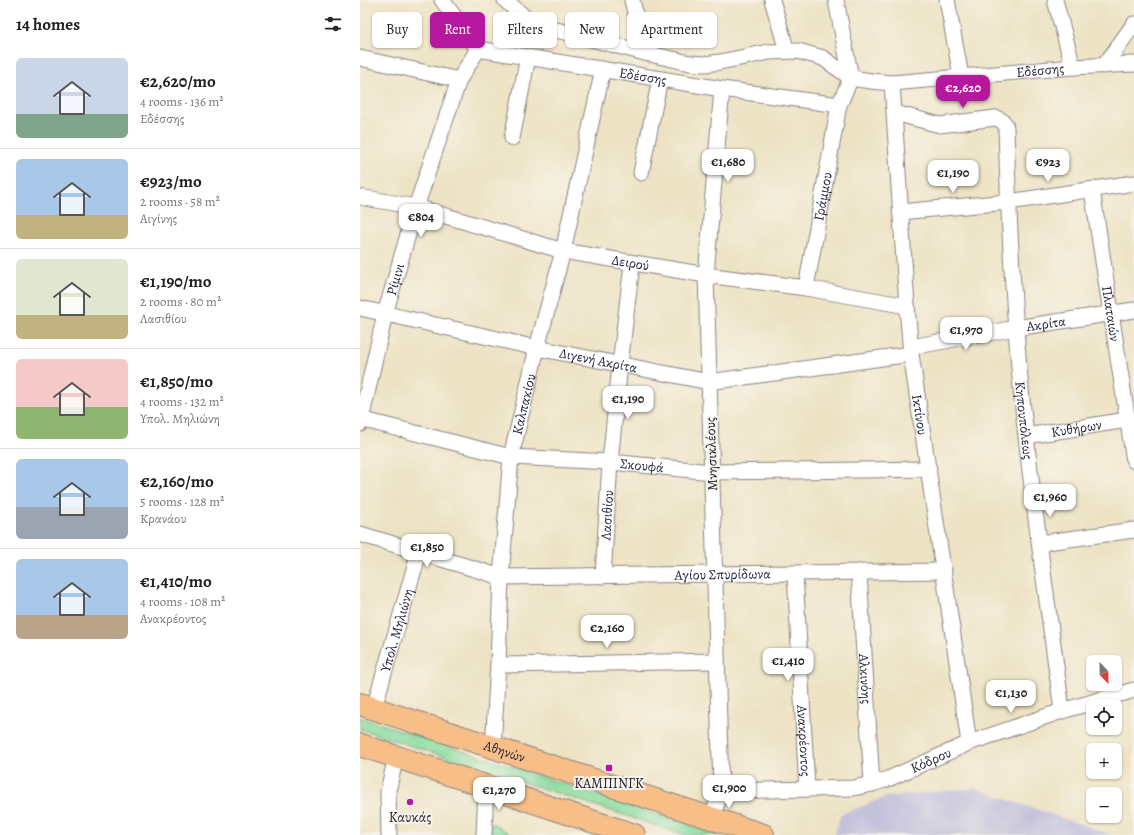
<!DOCTYPE html>
<meta charset="utf-8">
<style>
body{margin:0;font-family:Alegreya,serif;background:#f6f6f6;color:#222;height:100vh;display:flex;flex-direction:column;font-size:15px;white-space:nowrap}
*{box-sizing:border-box;margin:0}
p{font-size:13px;color:#767676}
.icon{flex:none;width:22px;height:22px;fill:none;stroke:currentColor;stroke-width:2;stroke-linecap:round;stroke-linejoin:round}
.map{position:relative;flex:1;overflow:hidden}
.panel{display:flex;flex-direction:column;background:#fff;width:360px}
.panel>*{flex:none}
.hud{position:absolute;left:12px;top:12px;width:380px;height:36px;display:flex;gap:8px}
.needle{width:26px;rotate:158deg}
.controls{position:absolute;left:726px;top:655px;display:grid;gap:8px}
.controls a{display:grid;place-items:center;width:36px;height:36px;border-radius:6px;background:#fff;box-shadow:0 1px 3px #0004;font-size:20px}
.price{position:absolute;translate:-50% -34px;padding:0 9px;border-radius:8px;background:#fff;color:#222;font-size:13px;line-height:26px;filter:drop-shadow(0 1px 2px #0008)}
.price::after{content:'';position:absolute;left:50%;top:24px;width:12px;height:9px;margin-left:-6px;background:inherit;clip-path:polygon(0 0,100% 0,50% 100%)}
.price.active{background:#b5179e;color:#fff}
ul{padding:0;list-style:none}
li{display:flex;align-items:center;gap:12px;height:100px;padding:0 16px}
li+li{border-top:1px solid #e0e0e0}
li span{display:grid;place-items:center;flex:none;width:112px;height:80px;border-radius:6px;color:#555}
li>.icon{margin-inline-start:auto}
span .icon{width:48px;height:48px;fill:#fffc;stroke-width:1}
li b{font-size:17px}
h2{display:flex;justify-content:space-between;align-items:center;height:48px;padding:0 16px;font-size:17px}
.chip{padding:0 14px;border-radius:6px;background:#fff;box-shadow:0 1px 3px #0004;font-size:14px;line-height:36px}
.chip.active{background:#b5179e;color:#fff}
main{display:flex;flex:1;min-height:0}
.map>svg:first-child{display:block}
</style>
<main>
<section class="panel">
<h2>14 homes<svg class="icon" aria-label="filters" viewBox="0 0 24 24"><path d="M4 7h16M4 17h16"/><circle cx="9" cy="7" r="2"/><circle cx="15" cy="17" r="2"/></svg></h2>
<ul>
<li><span style="background:linear-gradient(#c9d6e8 70%,#7fa58c 0)"><svg class="icon" aria-label="home" viewBox="0 0 24 24"><path d="M3 11l9-7 9 7M6 9v11h12V9"/></svg></span><div><b>€2,620/mo</b><p>4 rooms · 136 m²</p><p>Εδέσσης</p></div></li>
<li><span style="background:linear-gradient(#a9c7e8 70%,#c2b280 0)"><svg class="icon" aria-label="home" viewBox="0 0 24 24"><path d="M3 11l9-7 9 7M6 9v11h12V9"/></svg></span><div><b>€923/mo</b><p>2 rooms · 58 m²</p><p>Αιγίνης</p></div></li>
<li><span style="background:linear-gradient(#dfe7d0 70%,#c2b280 0)"><svg class="icon" aria-label="home" viewBox="0 0 24 24"><path d="M3 11l9-7 9 7M6 9v11h12V9"/></svg></span><div><b>€1,190/mo</b><p>2 rooms · 80 m²</p><p>Λασιθίου</p></div></li>
<li><span style="background:linear-gradient(#f6c9c9 60%,#8fb573 0)"><svg class="icon" aria-label="home" viewBox="0 0 24 24"><path d="M3 11l9-7 9 7M6 9v11h12V9"/></svg></span><div><b>€1,850/mo</b><p>4 rooms · 132 m²</p><p>Υπολ. Μηλιώνη</p></div></li>
<li><span style="background:linear-gradient(#a9c7e8 60%,#9aa5b1 0)"><svg class="icon" aria-label="home" viewBox="0 0 24 24"><path d="M3 11l9-7 9 7M6 9v11h12V9"/></svg></span><div><b>€2,160/mo</b><p>5 rooms · 128 m²</p><p>Κρανάου</p></div></li>
<li><span style="background:linear-gradient(#a9c7e8 70%,#b9a48a 0)"><svg class="icon" aria-label="home" viewBox="0 0 24 24"><path d="M3 11l9-7 9 7M6 9v11h12V9"/></svg></span><div><b>€1,410/mo</b><p>4 rooms · 108 m²</p><p>Ανακρέοντος</p></div></li>
</ul>
</section>
<div class="map">
<svg width="774" height="835" viewBox="0 0 774 835">
<rect width="100%" height="100%" fill="#f7f3e8"/>
<filter id="ink" filterUnits="userSpaceOnUse"><feTurbulence type="fractalNoise" baseFrequency=".025" numOctaves="2"/><feDisplacementMap in="SourceGraphic" scale="8" xChannelSelector="R" yChannelSelector="G"/><feConvolveMatrix kernelMatrix="1 2 1 2 8 2 1 2 1" color-interpolation-filters="sRGB"/></filter>
<filter id="wash" filterUnits="userSpaceOnUse"><feTurbulence type="fractalNoise" baseFrequency=".012" numOctaves="4" result="noise"/><feDisplacementMap in="SourceGraphic" scale="16" xChannelSelector="R" yChannelSelector="G"/><feGaussianBlur stdDeviation="0.9" result="paint"/><feColorMatrix in="noise" values="0 0 0 0 0 0 0 0 0 0 0 0 0 0 0 0 0 1.4 0 .05"/><feComposite in="paint" operator="in"/></filter>
<g filter="url(#wash)">
<rect width="100%" height="100%" fill="#ede3c4"/>
<path fill="#c3c1db" d="M 614,788 L 752,835 L 474,835 L 481,814 L 526,797 Z"/>
<g fill="#87dc9f" stroke="#547f6d">
<path d="M 0,717 L 360,835 L 325,835 L 0,729 Z"/>
<path d="M 131,824 L 134,824 L 151,835 L 131,835 Z"/>
</g>
</g>
<g filter="url(#ink)">
<g fill="none" stroke-linecap="round" stroke-linejoin="round">
<g stroke="#888280" stroke-width="17">
<g id="minor">
<path id="s1" d="M 82,0 L 118,49 L 362,89 L 479,105"/>
<path id="s2" d="M 145,0 L 168,20 L 185,27 L 285,53 L 330,63 L 345,64 L 360,62 L 409,52 L 438,51 L 463,58 L 491,78 L 511,81 L 532,83 L 713,67 L 774,64"/>
<path d="M 272,0 L 285,53"/>
<path d="M 412,0 L 427,51"/>
<path d="M 476,0 L 491,78"/>
<path d="M 587,0 L 601,76"/>
<path d="M 695,0 L 713,67"/>
<path d="M 0,58 L 99,80"/>
<path d="M 744,66 L 774,24"/>
<path id="s3" d="M 532,83 L 547,306 L 551,354 L 609,743"/>
<path id="s4" d="M 535,113 L 580,125 L 635,118 C 642,120 645,122 646,128 C 649,231 654,334 666,436 C 676,528 690,619 702,711"/>
<path d="M 152,138 L 168,57"/>
<path d="M 281,173 L 300,79"/>
<path id="s5" d="M 732,190 L 774,461"/>
<path id="s6" d="M 0,197 L 56,207 L 203,251 L 346,275 L 446,288 L 547,306"/>
<path d="M 540,212 L 648,202 L 774,183"/>
<path id="s7" d="M 446,288 L 479,105 L 491,78"/>
<path id="s8" d="M 0,308 L 177,348 L 349,382 L 551,354"/>
<path id="s9" d="M 551,347 L 656,328 L 774,310"/>
<path id="s10" d="M 0,419 L 151,457 L 250,462 L 352,472 L 569,469"/>
<path id="s11" d="M 0,424 L 25,314 L 56,207 L 99,80 L 118,49"/>
<path id="s12" d="M 666,436 L 767,420"/>
<path id="s13" d="M 0,534 L 141,577 L 584,571"/>
<path d="M 680,543 L 774,530"/>
<path id="s14" d="M 499,572 L 512,784"/>
<path id="s15" d="M 435,573 L 447,789"/>
<path id="s16" d="M 243,576 L 250,462 L 260,365 L 272,264"/>
<path d="M 138,665 L 357,661"/>
<path id="s17" d="M 14,708 L 59,552"/>
<path id="s18" d="M 133,747 L 138,665 L 141,577 L 151,457 L 177,348 L 203,251 L 243,69"/>
<path id="s19" d="M 361,791 L 493,788 L 512,784 L 528,779 L 609,743 L 702,711 L 774,690"/>
<path d="M 352,818 L 361,791 L 346,275 L 362,89"/>
<path d="M 29,835 L 28,791 L 36,757"/>
<path d="M 124,835 L 126,787"/>
</g>
</g>
<g stroke="#888280" stroke-width="24">
<g id="highway">
<path id="s20" d="M 0,704 L 403,835"/>
<path d="M 0,745 L 274,835"/>
</g>
</g>
<use href="#minor" stroke="#fff" stroke-width="15"/>
<use href="#highway" stroke="#f7be87" stroke-width="22"/>
</g>
</g>
<g fill="#b5179e" stroke="#f7f3e8" stroke-width="1.5">
<rect x="245" y="764" width="8" height="8" rx="2"/>
<circle cx="50" cy="802" r="4"/>
</g>
<g text-anchor="middle" stroke-width="4" stroke-linejoin="round" paint-order="stroke">
<g font-size="14" fill="#22223b" stroke="#f7f3e8">
<text dy="5" stroke="none"><textPath href="#s2" startOffset="558">Εδέσσης</textPath></text>
<text dy="5" stroke="none"><textPath href="#s1" startOffset="228">Εδέσσης</textPath></text>
<text dy="5" stroke="none"><textPath href="#s7" startOffset="93">Γράμμου</textPath></text>
<text dy="5" stroke="none"><textPath href="#s6" startOffset="279">Δειρού</textPath></text>
<text dy="5" stroke="none"><textPath href="#s11" startOffset="149">Ρίμινι</textPath></text>
<text dy="5" stroke="none"><textPath href="#s5" startOffset="125">Πλαταιών</textPath></text>
<text dy="5" stroke="none"><textPath href="#s9" startOffset="137">Ακρίτα</textPath></text>
<text dy="5" stroke="none"><textPath href="#s8" startOffset="244">Διγενή Ακρίτα</textPath></text>
<text dy="5" stroke="none"><textPath href="#s18" startOffset="345">Καλπακίου</textPath></text>
<text dy="5" stroke="none"><textPath href="#s3" startOffset="333">Ικτίνου</textPath></text>
<text dy="5" stroke="none"><textPath href="#s4" startOffset="411">Κηπουπόλεως</textPath></text>
<text dy="5" stroke="none"><textPath href="#s12" startOffset="51">Κυθήρων</textPath></text>
<text transform="translate(351 454) rotate(-92)" y="5">Μνησικλέους</text>
<text dy="5" stroke="none"><textPath href="#s10" startOffset="287">Σκουφά</textPath></text>
<text dy="5" stroke="none"><textPath href="#s16" startOffset="61">Λασιθίου</textPath></text>
<text dy="5" stroke="none"><textPath href="#s13" startOffset="369">Αγίου Σπυρίδωνα</textPath></text>
<text dy="5" stroke="none"><textPath href="#s17" startOffset="81">Υπολ. Μηλιώνη</textPath></text>
<text dy="5" stroke="none"><textPath href="#s14" startOffset="107">Αλκινόης</textPath></text>
<text dy="5" stroke="none"><textPath href="#s15" startOffset="168">Ανακρέοντος</textPath></text>
<text dy="5" stroke="none"><textPath href="#s20" startOffset="152">Αθηνών</textPath></text>
<text dy="5" stroke="none"><textPath href="#s19" startOffset="215">Κόδρου</textPath></text>
</g>
<g font-size="14" fill="#22223b" stroke="#f7f3e8">
<text x="249" y="788">ΚΑΜΠΙΝΓΚ</text>
<text x="50" y="822">Καυκάς</text>
</g>
</g>
</svg>
<div class="controls">
<a><svg class="needle" viewBox="-14 -14 28 28"><path d="M0-13l5 13h-10z" fill="#e53935"/><path d="M0 13l5-13h-10z" fill="#767676"/></svg></a>
<a><svg class="icon" aria-label="locate" viewBox="0 0 24 24"><circle cx="12" cy="12" r="6"/><path d="M12 2v4M12 18v4M2 12h4M18 12h4"/></svg></a>
<a>+</a>
<a>−</a>
</div>
<b class="price active" style="left:603px;top:109px">€2,620</b>
<b class="price" style="left:368px;top:183px">€1,680</b>
<b class="price" style="left:688px;top:183px">€923</b>
<b class="price" style="left:593px;top:194px">€1,190</b>
<b class="price" style="left:61px;top:238px">€804</b>
<b class="price" style="left:606px;top:351px">€1,970</b>
<b class="price" style="left:268px;top:420px">€1,190</b>
<b class="price" style="left:690px;top:518px">€1,960</b>
<b class="price" style="left:67px;top:568px">€1,850</b>
<b class="price" style="left:247px;top:649px">€2,160</b>
<b class="price" style="left:428px;top:682px">€1,410</b>
<b class="price" style="left:651px;top:714px">€1,130</b>
<b class="price" style="left:369px;top:809px">€1,900</b>
<b class="price" style="left:139px;top:811px">€1,270</b>
<div class="hud">
<a class="chip">Buy</a>
<a class="chip active">Rent</a>
<a class="chip">Filters</a>
<a class="chip">New</a>
<a class="chip">Apartment</a>
</div>
</div>
</main>
